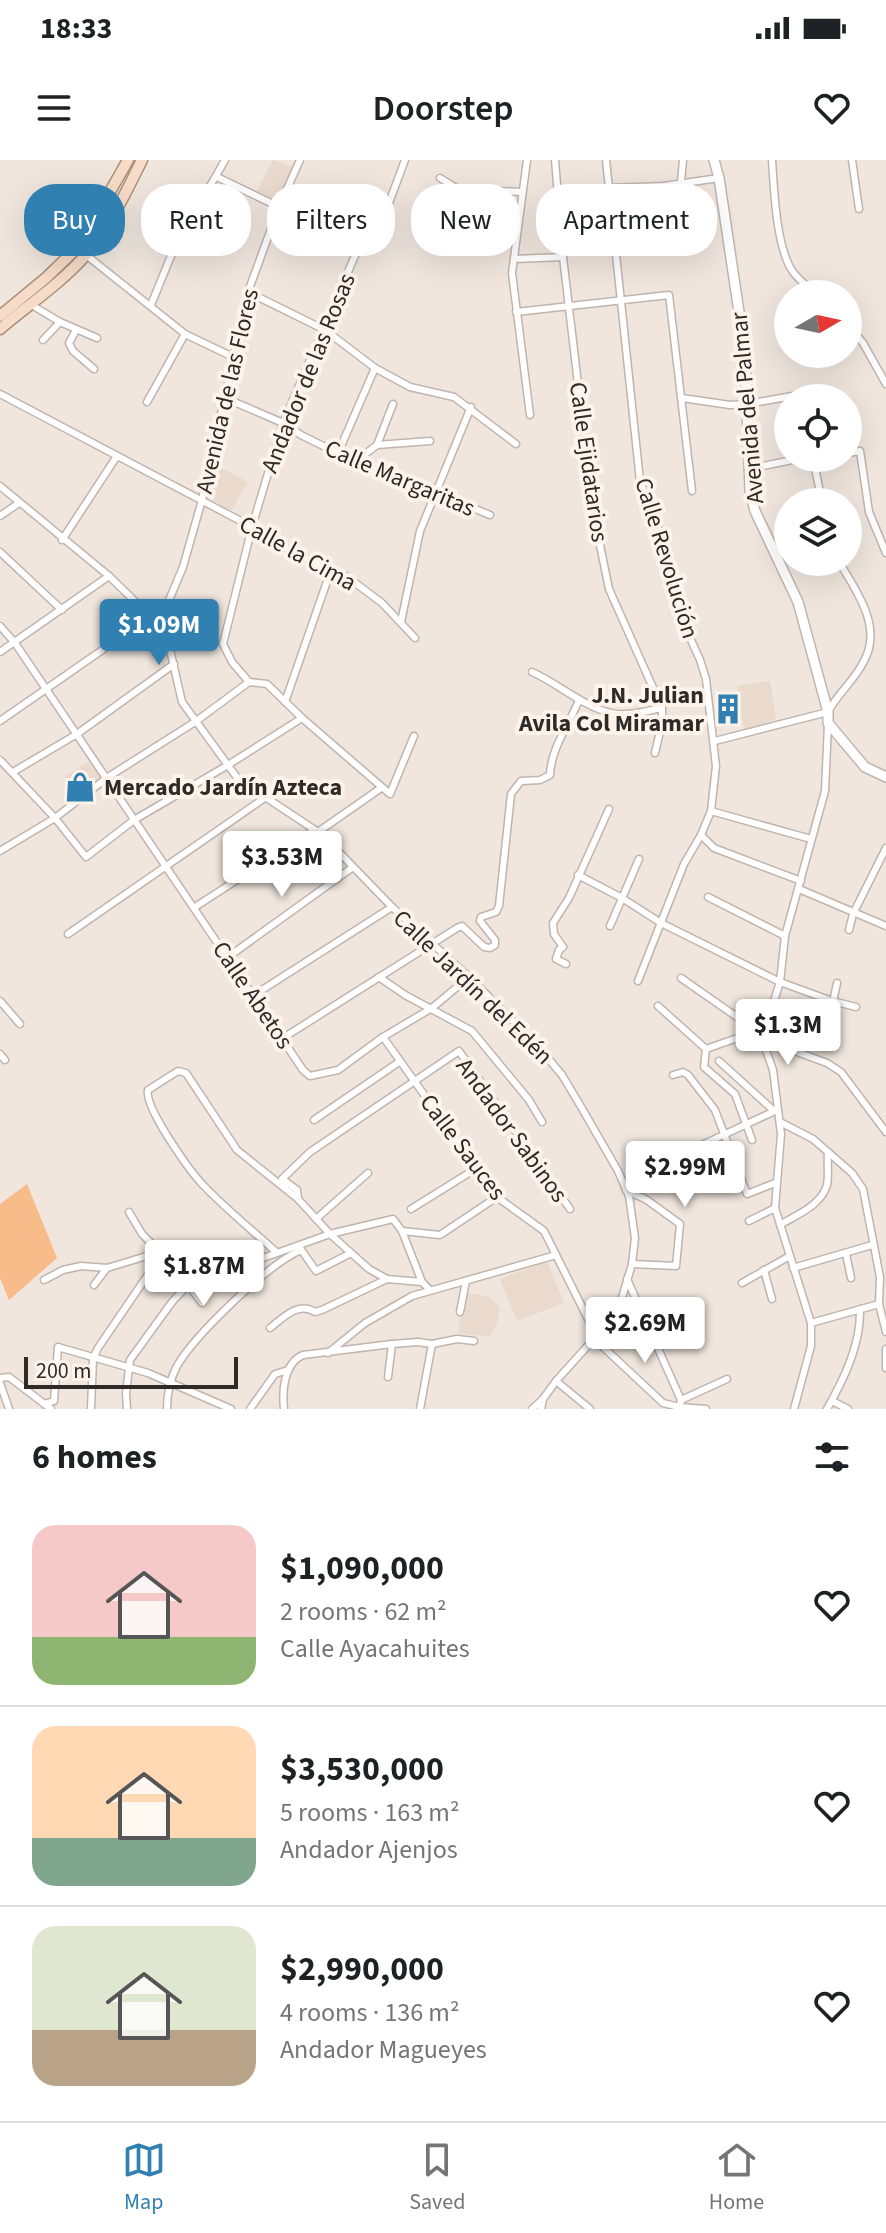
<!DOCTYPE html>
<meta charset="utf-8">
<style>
body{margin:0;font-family:"Source Sans 3",sans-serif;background:#f2f2f2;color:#202124;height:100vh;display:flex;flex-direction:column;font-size:30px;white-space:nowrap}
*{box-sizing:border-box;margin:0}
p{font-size:26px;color:#757577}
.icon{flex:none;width:44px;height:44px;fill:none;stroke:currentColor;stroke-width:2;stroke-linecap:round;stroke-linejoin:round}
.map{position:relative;height:1249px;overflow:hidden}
.details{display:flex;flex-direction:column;background:#fff;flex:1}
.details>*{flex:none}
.guide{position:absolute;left:24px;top:24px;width:838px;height:72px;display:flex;gap:16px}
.needle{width:52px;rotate:81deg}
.tools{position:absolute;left:774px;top:120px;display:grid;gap:16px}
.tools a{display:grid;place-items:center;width:88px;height:88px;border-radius:50%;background:#fff;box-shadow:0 8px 32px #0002;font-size:40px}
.scale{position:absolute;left:24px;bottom:20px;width:214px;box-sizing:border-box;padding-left:8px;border:4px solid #2e2a27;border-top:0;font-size:22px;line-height:28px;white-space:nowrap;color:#2e2a27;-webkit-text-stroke:6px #fef3eb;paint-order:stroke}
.price{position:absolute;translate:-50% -68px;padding:0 18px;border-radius:8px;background:#fff;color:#222;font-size:26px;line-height:52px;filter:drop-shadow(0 2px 4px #0008)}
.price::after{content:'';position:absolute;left:50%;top:48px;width:24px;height:18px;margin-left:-12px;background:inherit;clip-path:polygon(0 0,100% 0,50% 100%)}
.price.on{background:#3081b2;color:#fff}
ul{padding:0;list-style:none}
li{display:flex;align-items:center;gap:24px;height:200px;padding:0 32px}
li+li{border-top:2px solid #e0e0e0}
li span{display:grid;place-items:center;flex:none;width:224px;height:160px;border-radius:24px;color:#555}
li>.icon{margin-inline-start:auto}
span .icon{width:96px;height:96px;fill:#fffc;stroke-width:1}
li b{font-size:34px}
h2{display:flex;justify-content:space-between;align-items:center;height:96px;padding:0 32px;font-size:34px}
.chip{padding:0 28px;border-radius:32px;background:#fff;box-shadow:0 8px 32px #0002;font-size:28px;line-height:72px}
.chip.on{background:#3081b2;color:#fff}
.status{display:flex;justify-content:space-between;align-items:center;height:56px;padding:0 40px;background:#fff;direction:ltr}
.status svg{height:22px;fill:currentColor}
header{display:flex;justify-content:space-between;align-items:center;height:104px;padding:0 32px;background:#fff;font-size:36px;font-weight:600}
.tabs{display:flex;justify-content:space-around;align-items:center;height:112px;border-top:2px solid #e0e0e0;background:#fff;font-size:22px;color:#757577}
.tabs a{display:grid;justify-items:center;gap:4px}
.tabs .on{color:#3081b2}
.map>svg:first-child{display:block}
</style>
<div class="status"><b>18:33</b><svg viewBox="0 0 49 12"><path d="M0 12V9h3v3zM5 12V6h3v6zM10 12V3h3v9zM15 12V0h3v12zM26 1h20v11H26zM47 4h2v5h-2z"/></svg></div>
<header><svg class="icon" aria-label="menu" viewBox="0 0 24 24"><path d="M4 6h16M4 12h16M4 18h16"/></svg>Doorstep<svg class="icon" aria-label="heart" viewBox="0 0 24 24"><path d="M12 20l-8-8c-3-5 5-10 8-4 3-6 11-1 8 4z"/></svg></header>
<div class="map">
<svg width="886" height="1249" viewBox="0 0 886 1249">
<rect width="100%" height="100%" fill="#f0e6de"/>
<g fill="#ead9cd">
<path d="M 273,0 L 293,7 L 275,43 L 255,34 Z"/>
<path d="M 217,306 L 248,322 L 231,351 L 207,336 Z"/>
<path d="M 770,521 L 776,559 L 744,571 L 737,526 Z"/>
<path d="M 93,600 L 105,618 L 75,636 L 64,616 Z"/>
<path d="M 547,1101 L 564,1143 L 517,1161 L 500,1119 Z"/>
<path d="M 464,1132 L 490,1137 L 500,1148 L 497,1165 L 489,1177 L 458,1173 Z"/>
</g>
<path fill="#f8bb8a" d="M 27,1024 L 57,1098 L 9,1140 L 0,1118 L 0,1044 Z"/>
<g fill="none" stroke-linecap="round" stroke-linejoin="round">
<g stroke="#bfb5ae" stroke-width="9">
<g id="street">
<path d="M 527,0 L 512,113 L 530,255"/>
<path d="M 555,0 L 563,97 L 593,351 L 609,429 L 662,548 L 662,563 L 655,593"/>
<path d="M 606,0 L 640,321 L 667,392 L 687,471 L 700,500 L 706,519 L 716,606 L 711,651 L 701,675 L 684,704 L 638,821"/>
<path d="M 772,0 C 774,29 776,88 793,112 C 799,120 808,127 816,134"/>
<path d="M 852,0 L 859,49"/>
<path d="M 217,17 L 279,47"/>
<path d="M 440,18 L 458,29 L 522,32"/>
<path d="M 681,22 L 683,0"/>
<path d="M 664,26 L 669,55"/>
<path d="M 609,28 L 664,26 L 719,18"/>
<path d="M 86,95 L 185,174 L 233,197"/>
<path d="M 514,99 L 563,97"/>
<path d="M 248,132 L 325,170 L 375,208 L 410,227 L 454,237 L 516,284"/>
<path d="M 30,144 L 60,162 L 97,178"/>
<path d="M 151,145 L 173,91 L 225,0"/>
<path d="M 516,152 L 669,135 L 692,331"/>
<path d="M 848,165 L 863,183 L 886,224"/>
<path d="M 76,170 L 69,183 L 73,191 L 94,209"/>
<path d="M 43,180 L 60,162"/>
<path d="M 0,234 L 252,367 L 294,393 L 346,416 L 382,443 L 415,478"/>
<path d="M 225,238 L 283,263 L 301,275 L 382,315 L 407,323 L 437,329 L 454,340 L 490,355"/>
<path d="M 682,238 L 730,245 L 747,244 L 815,232"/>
<path d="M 147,242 L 185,174"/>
<path d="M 377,285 L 393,244"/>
<path d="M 338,293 L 375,208"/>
<path d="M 848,293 L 860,291 L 869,352 L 886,393"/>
<path d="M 813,298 L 822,342"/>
<path d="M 356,301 L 377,285 L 430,281"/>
<path d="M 748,309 L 802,298"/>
<path d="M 0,326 L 109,416 L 151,457 L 168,481 L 182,542 L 238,619 L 318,672 L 334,687 L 392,747 L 469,817 L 537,885 L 562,915 L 580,945 L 618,1011 L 629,1036 L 635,1078 L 632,1104 L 621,1141 L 611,1160 L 556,1221 L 543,1239 L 541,1249"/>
<path d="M 0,356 L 19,343"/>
<path d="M 62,380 L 117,296"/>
<path d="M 0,392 L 62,450"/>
<path d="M 401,462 L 420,371 L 471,247"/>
<path d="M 0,466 L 15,483 L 303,910 L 310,916 L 338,910 L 383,877 L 432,848 L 469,817"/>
<path d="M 0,492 L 109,416"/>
<path d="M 532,512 C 559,524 582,546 611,553 C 626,557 646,551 662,548"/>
<path d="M 249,522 L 232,502 L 223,484 L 252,367 L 283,263 L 357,91 L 386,51 L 405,0"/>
<path d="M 285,542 L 331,410"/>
<path d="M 0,561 L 167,445 L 183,407 L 202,340 L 248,132 L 279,47 L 300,0"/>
<path d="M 715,581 L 828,552 C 838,533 855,520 864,501 C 883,467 856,430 839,402"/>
<path d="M 0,600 L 55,658 L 86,697 L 134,660 L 228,605 L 302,558"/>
<path d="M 13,612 L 77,574 L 174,504"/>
<path d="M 711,651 L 811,679"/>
<path d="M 318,672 L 381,628"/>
<path d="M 701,675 L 714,688 L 801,721"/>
<path d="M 0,691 L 55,658 L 108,617 L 195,562 L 249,522 L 267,524 L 302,558 L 390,634 L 414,576"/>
<path d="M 578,715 L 622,738 L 661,763 L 780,822 L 832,841 L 856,847"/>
<path d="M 799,729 L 886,766"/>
<path d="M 708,737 L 785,776"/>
<path d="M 195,747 L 314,670"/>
<path d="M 610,766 L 639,699"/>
<path d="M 849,770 L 853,754 L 886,688"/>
<path d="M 68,774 L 266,637"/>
<path d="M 228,797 L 353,707"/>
<path d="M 566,804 L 556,799 L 559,790 L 563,787 L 554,774 L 553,763 L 569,738 L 609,649"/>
<path d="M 379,817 L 405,835 L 472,871 L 529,940 L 542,962"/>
<path d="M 681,818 L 757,871"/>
<path d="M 254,835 L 392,747"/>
<path d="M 0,841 L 20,864"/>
<path d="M 658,846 L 706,889"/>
<path d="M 827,870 L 837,823"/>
<path d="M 383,877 L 497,1037 L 544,1071 L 601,1185 L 663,1243 L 679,1247 L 706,1249"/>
<path d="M 283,878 L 457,768 L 462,766 L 484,787 L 490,788 L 495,785 L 495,780 L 480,761 L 481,757 L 496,752 L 499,746 L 511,634 L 521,621 L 540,620 L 550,615 C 551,588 569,565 579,540"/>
<path d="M 0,894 L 5,900"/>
<path d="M 719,901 L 773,950"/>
<path d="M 673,915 L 683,912 L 688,915 L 715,950 L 747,1034 L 775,1023"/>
<path d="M 314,960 L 399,902"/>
<path d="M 780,962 L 813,979 L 852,1013 L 863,1029 L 880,1117 L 879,1144 L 886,1172"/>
<path d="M 752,980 L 735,934 L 704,907 L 706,889 L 757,871 L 762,879 L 827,903 L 841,912 L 886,972"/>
<path d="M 689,991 L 777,950"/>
<path d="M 626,1030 L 647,1040 L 680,1064 L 676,1106 L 632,1104"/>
<path d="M 298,1039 L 297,1030 L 282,1019 L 310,992 L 459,891 L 570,1049"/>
<path d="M 411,1049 L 477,1008"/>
<path d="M 129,1052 L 142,1074 L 172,1104 L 202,1143"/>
<path d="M 316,1059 L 368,1013"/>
<path d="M 749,1061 L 775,1048"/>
<path d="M 780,1065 C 796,1055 821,1046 827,1025 C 829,1016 827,1003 828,993"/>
<path d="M 402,1071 L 440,1075 L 497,1037"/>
<path d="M 300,1088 L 316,1111 L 351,1093"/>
<path d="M 276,1092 C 252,1070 226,1049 203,1025 C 189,1010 144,947 148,930 L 178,911 L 186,913 L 237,990 L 298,1039 L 330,1074 L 369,1109 L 387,1119 L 422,1122 L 430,1130"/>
<path d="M 846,1094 L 851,1118"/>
<path d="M 793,1108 L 872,1085"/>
<path d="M 764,1110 L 772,1139"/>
<path d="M 627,1119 L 681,1240 L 679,1249"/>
<path d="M 44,1120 L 63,1110 L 81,1106 L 107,1108 L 160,1092"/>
<path d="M 742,1123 L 788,1097"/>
<path d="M 94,1125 L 107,1108"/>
<path d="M 460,1152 L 466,1121"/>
<path d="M 811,1163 L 879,1144"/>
<path d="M 270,1168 C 283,1158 298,1141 315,1152 L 322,1150 L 387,1119"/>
<path d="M 886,1189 L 886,1208"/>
<path d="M 328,1193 L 365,1163 L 412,1136 L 556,1095"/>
<path d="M 388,1217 L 392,1184"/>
<path d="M 0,1218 L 9,1217 L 51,1249"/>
<path d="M 556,1221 L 590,1249"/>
<path d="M 0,1223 L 9,1249"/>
<path d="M 681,1240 L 727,1219"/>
<path d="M 832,1241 L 848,1249"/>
<path d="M 44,1244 L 54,1241 L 58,1187 L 148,1213 L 231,1249"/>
<path d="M 91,1249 L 93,1199 L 98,1188 L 162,1094"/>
<path d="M 127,1249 L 126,1233 L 130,1200 L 172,1142 L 187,1126 L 224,1099 L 238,1096 L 263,1098 L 330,1074 L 393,1059 L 402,1071 L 422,1122"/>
<path d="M 167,1249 C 167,1235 170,1219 177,1206 C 195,1175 268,1104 301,1090"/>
<path d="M 250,1249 L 275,1214 L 288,1210"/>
<path d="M 284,1249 C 282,1230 284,1203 303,1195 L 392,1184 L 418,1182 L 432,1184 L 457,1179 L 474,1181"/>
<path d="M 420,1249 L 432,1184"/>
<path d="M 532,1249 L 543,1239"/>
<path d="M 794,1249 L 811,1186 L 811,1163 L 775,1048 L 781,974 L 773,910 L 762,879 L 780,822 L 785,776 L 825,631 L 828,564"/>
<path d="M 827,1249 C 844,1219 861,1184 860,1149"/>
</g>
</g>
<g stroke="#bfb5ae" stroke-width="12">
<path id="secondary" d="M 714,0 L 719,18 L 745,192 L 750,330 L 755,351 L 798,442 L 828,552 L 828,563 L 865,607 L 886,617"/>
</g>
<g stroke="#ac8f78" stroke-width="13">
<g id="primary">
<path d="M 0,156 L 47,117 L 79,86 L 128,0"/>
<path d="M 0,169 C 28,145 60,124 85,96 C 109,69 126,32 142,0"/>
</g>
</g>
<use href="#street" stroke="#fff" stroke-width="6"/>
<use href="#secondary" stroke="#fff" stroke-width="9"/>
<use href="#primary" stroke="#f6dcc8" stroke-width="10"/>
</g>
<defs>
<g id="building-bare" transform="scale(2.4)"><path d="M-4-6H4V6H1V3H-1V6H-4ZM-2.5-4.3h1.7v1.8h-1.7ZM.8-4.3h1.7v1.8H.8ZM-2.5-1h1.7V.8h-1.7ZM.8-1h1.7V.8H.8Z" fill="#3081b2" stroke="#fef3eb" stroke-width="2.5" paint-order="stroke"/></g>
<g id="shop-bare" transform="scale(2.4)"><path d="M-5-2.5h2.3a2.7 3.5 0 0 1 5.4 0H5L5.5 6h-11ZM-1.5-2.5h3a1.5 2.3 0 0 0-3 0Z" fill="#3081b2" stroke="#fef3eb" stroke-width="2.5" paint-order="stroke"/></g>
</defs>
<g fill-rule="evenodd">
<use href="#building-bare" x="728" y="549"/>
<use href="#shop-bare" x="80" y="627"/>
</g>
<g text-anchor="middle" stroke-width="8" stroke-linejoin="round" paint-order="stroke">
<g font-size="24" fill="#2e2a27" stroke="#fef3eb">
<text transform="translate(308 213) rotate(-68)" y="8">Andador de las Rosas</text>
<text transform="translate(227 231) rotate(-77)" y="8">Avenida de las Flores</text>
<text transform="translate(747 248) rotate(-95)" y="8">Avenida del Palmar</text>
<text transform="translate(589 302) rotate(82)" y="8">Calle Ejidatarios</text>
<text transform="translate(400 318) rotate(23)" y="8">Calle Margaritas</text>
<text transform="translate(298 393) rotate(29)" y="8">Calle la Cima</text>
<text transform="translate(667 398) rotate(73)" y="8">Calle Revolución</text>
<text transform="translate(473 827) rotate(44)" y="8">Calle Jardín del Edén</text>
<text transform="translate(253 835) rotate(56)" y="8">Calle Abetos</text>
<text transform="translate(512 970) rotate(54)" y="8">Andador Sabinos</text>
<text transform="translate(463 987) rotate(53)" y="8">Calle Sauces</text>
</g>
<g font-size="24" font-weight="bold" fill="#2e2a27" stroke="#fef3eb" text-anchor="end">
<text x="704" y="543">J.N. Julian<tspan x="704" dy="28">Avila Col Miramar</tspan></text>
<text x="104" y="635" text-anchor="start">Mercado Jardín Azteca</text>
</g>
</g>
</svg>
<div class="tools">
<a><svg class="needle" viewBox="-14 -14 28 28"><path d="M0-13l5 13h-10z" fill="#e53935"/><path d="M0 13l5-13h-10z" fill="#757577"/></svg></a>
<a><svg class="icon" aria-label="locate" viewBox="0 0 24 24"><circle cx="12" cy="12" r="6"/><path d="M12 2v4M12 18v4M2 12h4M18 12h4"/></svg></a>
<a><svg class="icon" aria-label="layers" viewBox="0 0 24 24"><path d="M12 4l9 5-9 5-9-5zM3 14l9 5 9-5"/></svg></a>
</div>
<div class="scale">200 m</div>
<b class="price on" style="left:159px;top:507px">$1.09M</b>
<b class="price" style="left:282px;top:739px">$3.53M</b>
<b class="price" style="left:788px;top:907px">$1.3M</b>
<b class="price" style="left:685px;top:1049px">$2.99M</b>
<b class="price" style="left:204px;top:1148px">$1.87M</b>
<b class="price" style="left:645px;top:1205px">$2.69M</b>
<div class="guide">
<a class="chip on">Buy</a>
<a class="chip">Rent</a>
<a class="chip">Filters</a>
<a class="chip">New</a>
<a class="chip">Apartment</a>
</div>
</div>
<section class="details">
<h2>6 homes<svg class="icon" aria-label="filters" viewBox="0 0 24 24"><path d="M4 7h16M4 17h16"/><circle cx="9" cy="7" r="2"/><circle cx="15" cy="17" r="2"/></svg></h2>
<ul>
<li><span style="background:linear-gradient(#f6c9c9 70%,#8fb573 0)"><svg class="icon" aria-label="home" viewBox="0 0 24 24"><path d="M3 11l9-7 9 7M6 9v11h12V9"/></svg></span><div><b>$1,090,000</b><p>2 rooms · 62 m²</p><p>Calle Ayacahuites</p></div><svg class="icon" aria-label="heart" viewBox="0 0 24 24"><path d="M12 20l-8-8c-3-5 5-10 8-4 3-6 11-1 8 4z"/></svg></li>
<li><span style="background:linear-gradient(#ffd9b3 70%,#7fa58c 0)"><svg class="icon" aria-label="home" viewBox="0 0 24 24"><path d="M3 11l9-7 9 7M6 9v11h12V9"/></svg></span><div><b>$3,530,000</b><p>5 rooms · 163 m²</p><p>Andador Ajenjos</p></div><svg class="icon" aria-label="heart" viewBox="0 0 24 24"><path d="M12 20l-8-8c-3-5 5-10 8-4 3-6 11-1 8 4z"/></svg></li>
<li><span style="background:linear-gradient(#dfe7d0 65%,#b9a48a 0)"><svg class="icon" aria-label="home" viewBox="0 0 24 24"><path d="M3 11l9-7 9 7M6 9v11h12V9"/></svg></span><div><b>$2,990,000</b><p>4 rooms · 136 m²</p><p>Andador Magueyes</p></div><svg class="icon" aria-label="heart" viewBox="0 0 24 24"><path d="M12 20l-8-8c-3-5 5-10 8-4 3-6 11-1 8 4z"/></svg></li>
</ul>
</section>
<nav class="tabs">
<a class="on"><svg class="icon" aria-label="map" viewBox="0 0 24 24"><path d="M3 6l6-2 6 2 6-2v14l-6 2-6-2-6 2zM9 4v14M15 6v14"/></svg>Map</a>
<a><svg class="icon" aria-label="saved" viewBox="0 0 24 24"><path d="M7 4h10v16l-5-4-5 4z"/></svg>Saved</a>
<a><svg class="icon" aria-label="home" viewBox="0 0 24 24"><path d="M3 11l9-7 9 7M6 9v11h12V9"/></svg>Home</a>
</nav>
